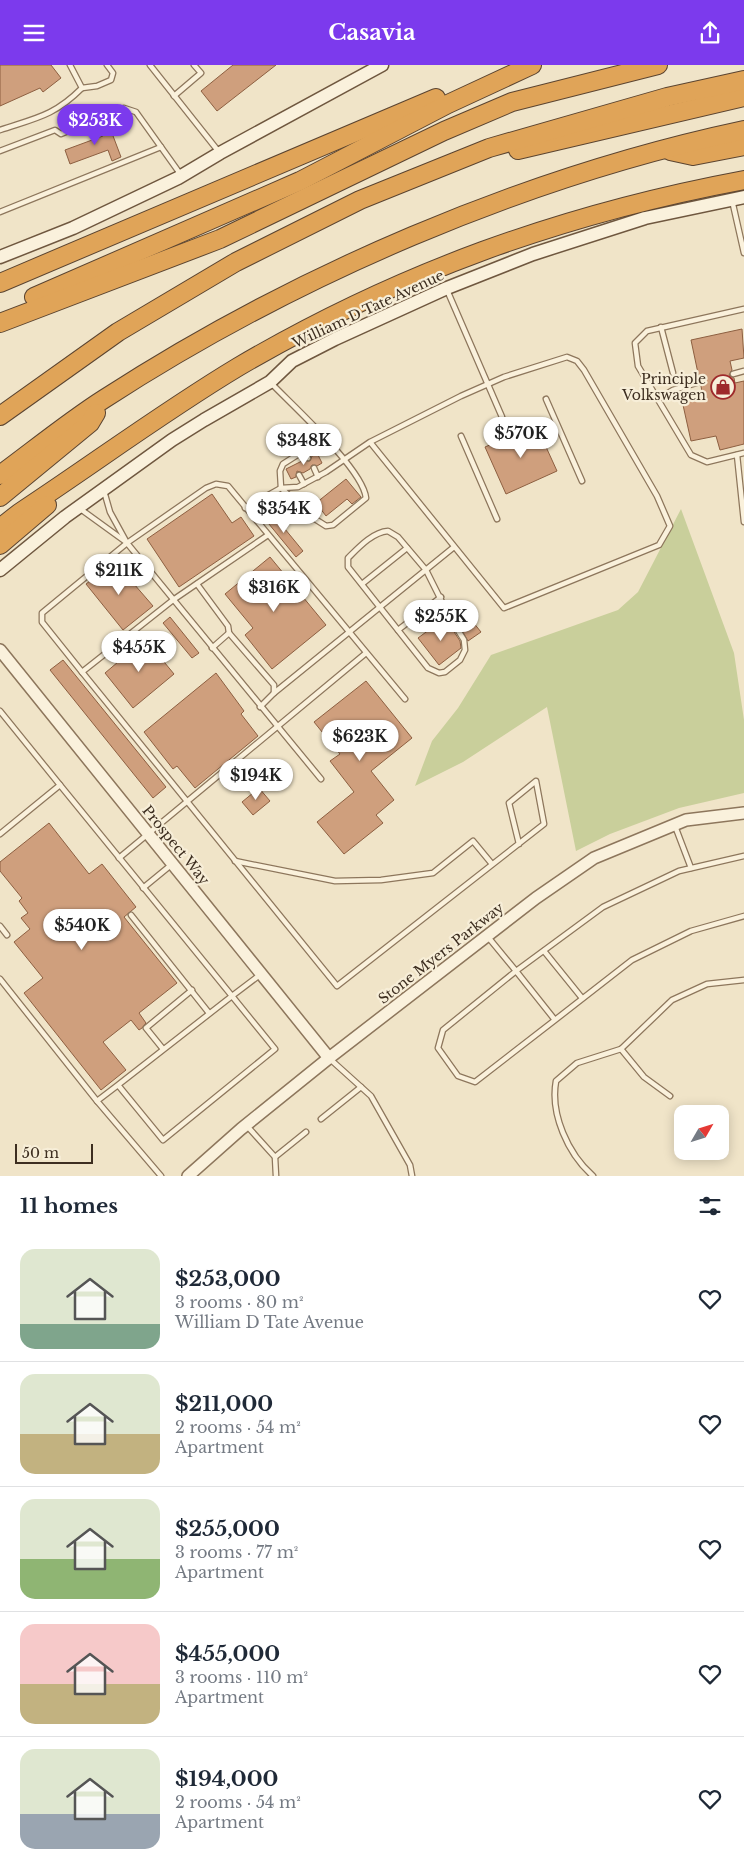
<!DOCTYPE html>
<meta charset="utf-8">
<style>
body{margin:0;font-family:"Libre Baskerville",serif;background:#f2f2f3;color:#1f2937;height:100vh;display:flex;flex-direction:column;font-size:19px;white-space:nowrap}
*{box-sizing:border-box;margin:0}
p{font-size:16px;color:#747a83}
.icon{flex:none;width:28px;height:28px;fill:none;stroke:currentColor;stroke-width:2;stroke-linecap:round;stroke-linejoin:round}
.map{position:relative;height:1111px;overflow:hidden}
.side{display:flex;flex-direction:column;background:#fff;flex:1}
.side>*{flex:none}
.needle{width:32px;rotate:51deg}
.tools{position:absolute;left:674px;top:1040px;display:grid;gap:10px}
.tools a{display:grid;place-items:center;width:55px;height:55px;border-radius:10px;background:#fff;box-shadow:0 2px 12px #0003;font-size:25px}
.scale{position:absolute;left:15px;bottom:12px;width:78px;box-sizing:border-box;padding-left:5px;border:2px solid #3d2e20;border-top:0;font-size:14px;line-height:18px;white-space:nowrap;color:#3d2e20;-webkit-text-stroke:4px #f7eed8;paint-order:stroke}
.price{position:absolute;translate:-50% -42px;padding:0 11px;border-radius:18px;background:#fff;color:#222;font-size:16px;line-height:32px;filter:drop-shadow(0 1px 2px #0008)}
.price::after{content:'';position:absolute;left:50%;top:30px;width:15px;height:11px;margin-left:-8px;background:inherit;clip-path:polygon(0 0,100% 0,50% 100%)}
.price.on{background:#7c3aed;color:#fff}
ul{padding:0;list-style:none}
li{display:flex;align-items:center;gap:15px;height:125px;padding:0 20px}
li+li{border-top:1px solid #e0e1e3}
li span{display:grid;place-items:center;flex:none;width:140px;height:100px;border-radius:15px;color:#555}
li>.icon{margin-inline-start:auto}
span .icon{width:60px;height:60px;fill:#fffc;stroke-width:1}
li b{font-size:21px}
h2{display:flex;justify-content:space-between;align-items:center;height:60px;padding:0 20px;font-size:21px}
header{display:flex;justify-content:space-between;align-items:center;height:65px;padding:0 20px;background:#7c3aed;color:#fff;font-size:22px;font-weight:700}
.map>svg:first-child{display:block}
</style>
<header><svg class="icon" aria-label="menu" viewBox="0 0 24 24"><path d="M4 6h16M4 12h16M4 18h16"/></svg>Casavia<svg class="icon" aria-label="share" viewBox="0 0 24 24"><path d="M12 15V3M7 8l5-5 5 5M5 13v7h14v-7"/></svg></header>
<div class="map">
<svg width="744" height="1111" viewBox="0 0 744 1111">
<rect width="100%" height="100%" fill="#f0e4c8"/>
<path fill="#c9cf9b" d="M 681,444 L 734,588 L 744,655 L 744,728 L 679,743 L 610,769 L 576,786 L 547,642 L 463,697 L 415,721 L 432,676 L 458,643 L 491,590 L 618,545 L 638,527 Z"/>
<g fill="#cf9f7d" stroke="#8d5f41">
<path d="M 0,0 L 51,0 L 61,13 L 43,27 L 40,23 L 0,41 Z"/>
<path d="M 233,0 L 276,0 L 217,46 L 201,26 Z"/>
<path d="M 107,55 L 121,92 L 112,96 L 108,85 L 70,99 L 65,85 L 103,71 L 98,58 Z"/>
<path d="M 742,264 L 744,293 L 730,296 L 732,305 L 729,310 L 734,313 L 735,318 L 744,316 L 744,379 L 720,385 L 716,371 L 691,376 L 681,331 L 702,327 L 701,321 L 704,317 L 699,313 L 691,275 Z"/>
<path d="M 536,360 L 557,406 L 506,429 L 485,382 Z"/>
<path d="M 317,388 L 322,398 L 317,401 L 312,400 L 310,404 L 303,408 L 297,406 L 296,412 L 291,414 L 286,404 L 304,395 L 310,396 L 312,391 Z"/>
<path d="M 346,414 L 361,432 L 352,439 L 347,434 L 326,451 L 316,438 Z"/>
<path d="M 212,429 L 232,458 L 241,452 L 254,471 L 179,522 L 147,474 Z"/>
<path d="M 271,447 L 303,486 L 296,492 L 264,453 Z"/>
<path d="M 270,492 L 326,560 L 272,604 L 245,570 L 253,563 L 225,529 Z"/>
<path d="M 115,497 L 153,541 L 123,565 L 86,519 Z"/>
<path d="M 460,541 L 481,567 L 468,576 L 452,548 Z"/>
<path d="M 170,552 L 199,588 L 192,593 L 163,558 Z"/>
<path d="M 445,553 L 460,576 L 461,583 L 439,600 L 418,573 Z"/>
<path d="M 146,575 L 174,609 L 133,643 L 105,608 L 118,597 L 115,594 L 129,583 L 131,587 Z"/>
<path d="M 63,595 L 166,722 L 153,733 L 50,605 Z"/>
<path d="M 216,608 L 244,646 L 241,649 L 258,671 L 195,723 L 177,701 L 173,704 L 144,667 Z"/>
<path d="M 366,616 L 412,673 L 371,706 L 394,735 L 376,750 L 383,758 L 344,789 L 317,757 L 354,727 L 330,696 L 340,689 L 314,657 Z"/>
<path d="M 259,723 L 270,736 L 253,750 L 242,737 Z"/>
<path d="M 49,758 L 89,809 L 102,799 L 136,842 L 124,852 L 177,918 L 139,948 L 146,958 L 142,963 L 139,965 L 131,955 L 103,977 L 126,1005 L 101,1025 L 24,928 L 43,913 L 14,877 L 30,864 L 21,853 L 28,848 L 19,836 L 22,833 L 0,806 L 0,797 Z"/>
</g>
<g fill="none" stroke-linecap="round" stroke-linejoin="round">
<g stroke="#8d765c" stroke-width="7">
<g id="service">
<path d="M 150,0 L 219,87"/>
<path d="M 82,23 L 97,21 L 111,15 L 113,8 L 107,0"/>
<path d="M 174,31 L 201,8 L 194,0"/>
<path d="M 0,65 C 36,53 54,51 82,23 L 70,0"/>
<path d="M 0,86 L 55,65 L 61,69 L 124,43 L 136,47 L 181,110"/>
<path d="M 732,135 L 744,188"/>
<path d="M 0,147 L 161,82"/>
<path d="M 447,225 L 502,352"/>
<path d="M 744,244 L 647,266 L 635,278 L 638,301 L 691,390 L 707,397 L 744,388"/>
<path d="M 661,262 L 673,308"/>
<path d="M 733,309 L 744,306"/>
<path d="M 271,318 C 293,341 363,404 366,433 L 333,460 L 326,461 L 315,454 L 281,423 L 280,406 L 283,399 L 324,373"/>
<path d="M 546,334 L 582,416"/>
<path d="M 658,334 L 673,325 L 700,317"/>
<path d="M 461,371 L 497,454"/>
<path d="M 304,385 L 308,393"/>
<path d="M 737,390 L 744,457"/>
<path d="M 314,403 L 318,412"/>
<path d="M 299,410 L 304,419"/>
<path d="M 104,426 L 110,447 L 127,478 L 321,714"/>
<path d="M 79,443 L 126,477"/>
<path d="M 245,443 L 281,423 L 298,422 L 326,407 L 370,377 L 461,331 L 504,312 L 567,292 L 577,296 L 584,305 L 657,431 L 670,461 L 659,480 L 504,543 L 370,377"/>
<path d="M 388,466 L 398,472 L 426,505 L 449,551 L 464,575 L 465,585 L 460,595 L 445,607 L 439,608 L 428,603 L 348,502 L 348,493 C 359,482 373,467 388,466 Z"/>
<path d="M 197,519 L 228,561 L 229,568 L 212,583"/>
<path d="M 362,519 L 407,483"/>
<path d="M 398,565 L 441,532"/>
<path d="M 229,568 L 274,620 L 274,628 L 260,642"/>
<path d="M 82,607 L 173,535 L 268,470"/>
<path d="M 274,628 L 454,482"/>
<path d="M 405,634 L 228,421 L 216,419 L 206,423 L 127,478 L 42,548 L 42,557 L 82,607 L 337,921 L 544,759 L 536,716 L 509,738 L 519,779"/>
<path d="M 0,646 L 60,720"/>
<path d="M 675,761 L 691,803"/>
<path d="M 0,769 L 60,720 L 232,931 L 261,909"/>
<path d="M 119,793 L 366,588"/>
<path d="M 235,796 L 335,816 L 381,815 L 433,808 L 473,776 L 492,799"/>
<path d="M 143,823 L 171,800"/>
<path d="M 131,850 L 209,948"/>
<path d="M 0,861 L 7,870"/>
<path d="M 488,872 L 516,906 L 603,842 L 679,806 L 744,791"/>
<path d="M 544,886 L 582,933"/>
<path d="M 0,914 L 97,1036"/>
<path d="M 555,955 L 475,1017 L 458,1011 L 438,983 L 443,965 L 516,906 L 555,955 L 632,895 L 691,866 L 744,851"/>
<path d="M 163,984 L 146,963 L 192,925"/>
<path d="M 621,984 L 644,1012 L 670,1031"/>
<path d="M 330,994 L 371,1031 L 410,1100 L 412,1111"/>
<path d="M 118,1020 L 232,931 L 275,984 L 163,1075 L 118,1020 L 97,1036 L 161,1111"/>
<path d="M 321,1054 L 361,1022"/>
<path d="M 247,1061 L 275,1092 L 276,1111"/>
<path d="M 275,1092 L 306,1067"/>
<path d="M 593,1111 C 568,1089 550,1049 556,1016 L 577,998 L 621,984 L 672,935 L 707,919 L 744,915"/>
</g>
</g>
<g stroke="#8d765c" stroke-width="14">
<g id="tertiary">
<path d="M 0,585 L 329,993"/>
<path d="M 188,1111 L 241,1064 L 329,993 L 536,833 L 594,793 L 686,755 L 744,748"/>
</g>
</g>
<g stroke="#6f573f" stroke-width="15">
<g id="secondary">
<path d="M 0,192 L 73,163 L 178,113 L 220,88 L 382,0"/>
<path d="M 0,505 L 65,452 L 172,375 L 204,355 L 270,317 L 292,296 L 335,274 L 447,223 L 533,189 L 645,153 L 744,132"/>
</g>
</g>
<g stroke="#5b4430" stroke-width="20">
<g id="motorway">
<path d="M 518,85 L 744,32"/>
<path d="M 670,86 L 693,91 L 744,81"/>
<path d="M 0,218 L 436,33"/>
<path d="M 34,232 L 300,116 L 448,39 L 532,0"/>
<path d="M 0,258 L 220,174 L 444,66 L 512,37 L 658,0"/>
<path d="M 0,351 L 118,267 L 236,197 L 360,135 L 489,83 L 667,32 L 744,15"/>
<path d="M 0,410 C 34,385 68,357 104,334 C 294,211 523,112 744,65"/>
<path d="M 0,432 L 90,358 L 96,348"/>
<path d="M 0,463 L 19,448 C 92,400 163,347 238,302 C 398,208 562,149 744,115"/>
<path d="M 0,480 L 47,440"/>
</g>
</g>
<use href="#service" stroke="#faf1dc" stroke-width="4.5"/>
<use href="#tertiary" stroke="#faf1dc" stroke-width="11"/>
<use href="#secondary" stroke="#faf1dc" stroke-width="12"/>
<use href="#motorway" stroke="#e0a458" stroke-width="18"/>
</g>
<defs>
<g id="shop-ring" transform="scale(1.25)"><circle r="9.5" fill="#f7eed8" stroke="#9e2a2b" stroke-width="1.5"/><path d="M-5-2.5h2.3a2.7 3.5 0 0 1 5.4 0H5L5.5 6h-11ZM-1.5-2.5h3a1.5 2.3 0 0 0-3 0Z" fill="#9e2a2b"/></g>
</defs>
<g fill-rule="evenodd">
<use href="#shop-ring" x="723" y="322"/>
</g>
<g text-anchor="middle" stroke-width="4.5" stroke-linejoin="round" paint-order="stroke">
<g font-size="14" fill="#3d2e20" stroke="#f7eed8">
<text transform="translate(368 244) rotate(-25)" y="5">William D Tate Avenue</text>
<text transform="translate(176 780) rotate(51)" y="5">Prospect Way</text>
<text transform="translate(441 888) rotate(-38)" y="5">Stone Myers Parkway</text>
</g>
<g font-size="14" fill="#3d2e20" stroke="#f7eed8" text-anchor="end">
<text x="706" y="319">Principle<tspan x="706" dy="16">Volkswagen</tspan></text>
</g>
</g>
</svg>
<div class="tools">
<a><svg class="needle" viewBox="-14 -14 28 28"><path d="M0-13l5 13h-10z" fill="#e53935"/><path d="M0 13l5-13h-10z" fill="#747a83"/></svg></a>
</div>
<div class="scale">50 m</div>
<b class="price on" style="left:95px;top:81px">$253K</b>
<b class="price" style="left:521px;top:394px">$570K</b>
<b class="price" style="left:304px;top:401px">$348K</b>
<b class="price" style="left:284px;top:469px">$354K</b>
<b class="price" style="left:119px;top:531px">$211K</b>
<b class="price" style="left:274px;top:548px">$316K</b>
<b class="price" style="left:441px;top:577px">$255K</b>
<b class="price" style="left:139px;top:608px">$455K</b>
<b class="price" style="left:360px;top:697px">$623K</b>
<b class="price" style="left:256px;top:736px">$194K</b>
<b class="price" style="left:82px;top:886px">$540K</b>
</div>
<section class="side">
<h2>11 homes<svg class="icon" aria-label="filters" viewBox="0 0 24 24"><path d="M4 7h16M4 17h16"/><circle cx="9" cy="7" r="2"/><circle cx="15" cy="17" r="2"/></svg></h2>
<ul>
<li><span style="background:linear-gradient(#dfe7d0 75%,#7fa58c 0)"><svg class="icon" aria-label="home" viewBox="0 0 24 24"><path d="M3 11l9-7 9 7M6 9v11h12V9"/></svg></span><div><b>$253,000</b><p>3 rooms · 80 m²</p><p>William D Tate Avenue</p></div><svg class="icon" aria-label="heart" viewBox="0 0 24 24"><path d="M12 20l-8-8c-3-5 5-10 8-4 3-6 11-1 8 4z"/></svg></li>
<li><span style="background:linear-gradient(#dfe7d0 60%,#c2b280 0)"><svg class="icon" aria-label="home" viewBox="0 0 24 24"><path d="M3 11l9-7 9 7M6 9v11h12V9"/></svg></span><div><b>$211,000</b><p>2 rooms · 54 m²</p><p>Apartment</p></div><svg class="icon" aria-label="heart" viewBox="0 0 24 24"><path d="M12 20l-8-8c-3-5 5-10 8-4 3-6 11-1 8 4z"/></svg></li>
<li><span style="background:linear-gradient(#dfe7d0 60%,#8fb573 0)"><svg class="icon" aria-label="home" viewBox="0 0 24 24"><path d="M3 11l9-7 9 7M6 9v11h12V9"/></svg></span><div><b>$255,000</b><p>3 rooms · 77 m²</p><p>Apartment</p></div><svg class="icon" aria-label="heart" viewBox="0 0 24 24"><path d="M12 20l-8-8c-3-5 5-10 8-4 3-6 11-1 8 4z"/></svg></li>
<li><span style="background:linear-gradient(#f6c9c9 60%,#c2b280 0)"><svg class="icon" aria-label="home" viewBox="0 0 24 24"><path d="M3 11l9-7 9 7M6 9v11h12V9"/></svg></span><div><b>$455,000</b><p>3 rooms · 110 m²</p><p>Apartment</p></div><svg class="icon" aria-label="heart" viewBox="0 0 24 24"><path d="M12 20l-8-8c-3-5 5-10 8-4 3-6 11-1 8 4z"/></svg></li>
<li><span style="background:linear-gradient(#dfe7d0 65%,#9aa5b1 0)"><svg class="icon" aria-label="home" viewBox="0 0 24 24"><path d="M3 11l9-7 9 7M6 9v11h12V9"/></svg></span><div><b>$194,000</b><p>2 rooms · 54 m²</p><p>Apartment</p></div><svg class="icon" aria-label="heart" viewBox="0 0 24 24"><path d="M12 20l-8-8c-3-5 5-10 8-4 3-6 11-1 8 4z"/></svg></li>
</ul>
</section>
